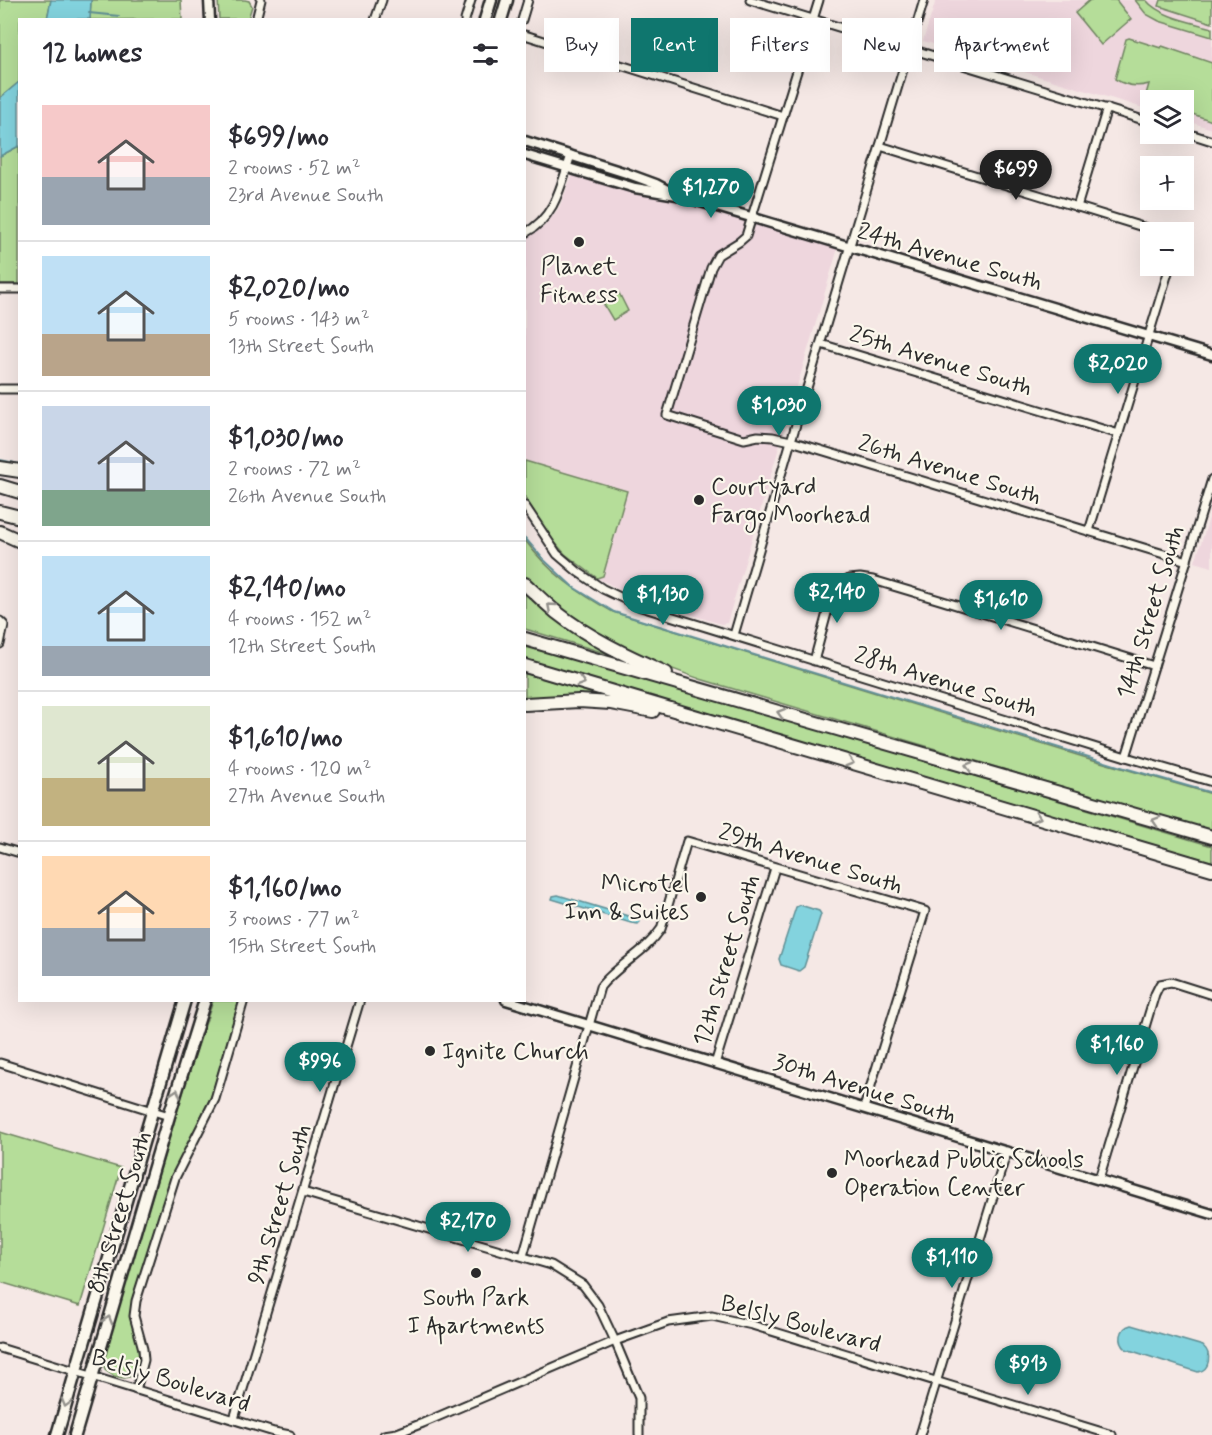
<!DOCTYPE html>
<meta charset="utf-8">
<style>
body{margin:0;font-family:Mynerve,sans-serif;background:#f7f7f7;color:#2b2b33;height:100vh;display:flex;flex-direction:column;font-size:22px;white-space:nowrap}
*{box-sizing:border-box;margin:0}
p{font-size:20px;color:#7c7c81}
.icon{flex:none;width:33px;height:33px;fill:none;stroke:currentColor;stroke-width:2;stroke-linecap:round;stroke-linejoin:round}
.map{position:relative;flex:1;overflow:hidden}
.side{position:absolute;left:18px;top:18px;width:508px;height:984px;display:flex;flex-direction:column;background:#fff;border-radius:0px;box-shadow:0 6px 24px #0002}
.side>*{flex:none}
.banner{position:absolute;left:544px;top:18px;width:570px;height:54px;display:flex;gap:12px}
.tools{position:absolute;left:1140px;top:90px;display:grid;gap:12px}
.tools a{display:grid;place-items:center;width:54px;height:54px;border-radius:0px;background:#fff;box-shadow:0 6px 24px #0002;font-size:30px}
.price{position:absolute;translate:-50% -51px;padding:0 14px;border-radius:21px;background:#0f766e;color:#fff;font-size:20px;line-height:39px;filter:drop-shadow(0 2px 3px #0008)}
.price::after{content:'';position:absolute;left:50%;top:36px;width:18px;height:14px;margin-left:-9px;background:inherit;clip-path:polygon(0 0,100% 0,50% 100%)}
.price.on{background:#222;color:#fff}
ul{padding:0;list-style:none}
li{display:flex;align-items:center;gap:18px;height:150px;padding:0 24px}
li+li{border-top:2px solid #e1e1e2}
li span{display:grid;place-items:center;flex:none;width:168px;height:120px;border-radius:0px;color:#555}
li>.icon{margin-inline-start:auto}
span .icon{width:72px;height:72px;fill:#fffc;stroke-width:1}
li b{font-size:26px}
h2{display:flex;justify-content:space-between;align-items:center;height:72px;padding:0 24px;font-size:26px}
.tag{padding:0 21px;border-radius:0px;background:#fff;box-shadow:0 6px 24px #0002;font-size:21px;line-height:54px}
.tag.on{background:#0f766e;color:#fff}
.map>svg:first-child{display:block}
</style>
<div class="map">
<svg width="1212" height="1435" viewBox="0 0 1212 1435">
<rect width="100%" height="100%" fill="#f5e8e5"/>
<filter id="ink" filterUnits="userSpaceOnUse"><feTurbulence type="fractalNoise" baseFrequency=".0167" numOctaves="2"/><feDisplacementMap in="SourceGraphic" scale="12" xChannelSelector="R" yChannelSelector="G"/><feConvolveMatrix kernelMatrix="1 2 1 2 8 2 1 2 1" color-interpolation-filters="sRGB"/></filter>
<g filter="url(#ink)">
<g fill="#eed6dd">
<path d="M 936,0 L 1212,0 L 1212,129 L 1184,120 L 1184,100 L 1150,100 L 1150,110 L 923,41 Z"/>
<path d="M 574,175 L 697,206 L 838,248 L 727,623 L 721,624 L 647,601 L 630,595 L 592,575 L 557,546 L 548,535 L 525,499 L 525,239 L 545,226 L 559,208 L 571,178 Z"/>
<path d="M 1212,509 L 1212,567 L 1195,562 Z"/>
</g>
<g fill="#b5dd99" stroke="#708462" stroke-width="1.5">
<path d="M 0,0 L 51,0 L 47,19 L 20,20 L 19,82 L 0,98 Z"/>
<path d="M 91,0 L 181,0 L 182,19 L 90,20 Z"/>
<path d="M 218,0 L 245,0 L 249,1 L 252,6 L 248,19 L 219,19 Z"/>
<path d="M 1090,0 L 1116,0 L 1131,19 L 1101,45 L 1075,13 Z"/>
<path d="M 1135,0 L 1146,0 C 1160,17 1191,22 1212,28 L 1212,37 L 1159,21 L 1146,14 Z"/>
<path d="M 1161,0 L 1212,0 L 1212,23 L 1159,6 Z"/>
<path d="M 1129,38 L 1161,48 L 1162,46 L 1212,63 L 1212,121 L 1184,111 L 1184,100 L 1152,100 L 1145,98 L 1149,84 C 1136,88 1126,86 1115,79 L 1126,39 Z"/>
<path d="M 19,146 L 19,284 L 0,284 L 0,156 Z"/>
<path d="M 619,293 L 628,311 L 613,320 L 603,303 Z"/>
<path d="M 525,461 L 627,491 L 603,576 L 597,578 L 565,554 L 551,538 L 525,498 Z"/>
<path d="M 525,540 C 549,573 578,593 613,612 L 1090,759 L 1212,794 L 1212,831 L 700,679 C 670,668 639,657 611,641 C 580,624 552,600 525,577 Z"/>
<path d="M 525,589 L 625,659 L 525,629 Z"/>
<path d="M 525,643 L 1212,846 L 1212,862 L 525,659 Z"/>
<path d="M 525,673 L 611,699 L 525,699 Z"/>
<path d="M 213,1001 L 239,1001 L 212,1094 L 172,1176 L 151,1244 L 133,1296 L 131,1316 L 138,1345 L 139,1362 L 136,1373 L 133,1376 L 124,1378 L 114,1376 L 106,1371 L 103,1364 L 107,1347 L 188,1076 Z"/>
<path d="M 0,1132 L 121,1168 L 80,1306 L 0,1282 Z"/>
</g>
<g fill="#83d3de" stroke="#609096" stroke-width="1.5">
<path d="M 51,0 L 91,0 L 90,19 L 47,19 Z"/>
<path d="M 19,82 L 19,146 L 0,156 L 0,98 Z"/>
<path d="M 558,895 L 638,919 L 640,922 L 638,924 L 631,923 L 552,899 L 553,896 Z"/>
<path d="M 800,905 L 819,911 L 821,914 L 804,967 L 799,971 L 781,965 L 779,959 L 796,907 Z"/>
<path d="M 1131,1325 L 1203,1346 C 1212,1354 1210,1370 1198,1372 L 1126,1349 C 1118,1342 1119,1328 1131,1325 Z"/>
</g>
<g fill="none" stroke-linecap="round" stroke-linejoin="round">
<g stroke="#609096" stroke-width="2">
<path d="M 89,13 L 119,16"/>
<path d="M 0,460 L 20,464"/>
<path d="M 525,538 L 543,559 L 573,587 L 614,612 L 1128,769 L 1212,793"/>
</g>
<g stroke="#2b2b2b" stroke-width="11">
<g id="minor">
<path d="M 750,0 L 1150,122"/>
<path d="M 819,0 L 746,236 L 739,242 L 718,255 L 711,268 L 667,415 L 744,439 L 758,436 L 773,437 L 791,441 L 1187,561"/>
<path d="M 256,20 L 261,0"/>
<path d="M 375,20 L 382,0"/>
<path d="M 465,20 L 471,0"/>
<path d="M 522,20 L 528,0"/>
<path d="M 525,35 L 783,116"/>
<path d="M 1184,132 L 1212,141"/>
<path d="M 880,146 L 1159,232"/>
<path d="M 1077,207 L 1107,108"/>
<path d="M 525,233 C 555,218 561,185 571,155"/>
<path d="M 0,289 L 20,289"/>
<path d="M 821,344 L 1119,434"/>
<path d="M 0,389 L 20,389"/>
<path d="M 525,506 L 557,554 L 578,572 L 603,589 L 641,607 L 1126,757 L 1212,782"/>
<path d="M 1089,531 L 1170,266"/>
<path d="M 0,621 L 4,625 L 0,644"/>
<path d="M 734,635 L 791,441 L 924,0"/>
<path d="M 814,661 L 831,598 L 838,587 L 849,579 L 860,578 L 873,580 L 943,601 L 1154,666"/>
<path d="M 1126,757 L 1212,479"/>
<path d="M 0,847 L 20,853"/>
<path d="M 0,1063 L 169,1116"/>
<path d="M 715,1064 L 775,868"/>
<path d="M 1099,1179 L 1155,994 L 1160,984 L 1171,982 L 1212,995"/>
<path d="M 303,1192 L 551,1265 L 583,1285 L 598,1305 L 615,1341 L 639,1398 L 639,1435"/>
<path d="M 523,1256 L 600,987 C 617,965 645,953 661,929 L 687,841 L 925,911 L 864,1108"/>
<path d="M 0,1348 L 274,1432 L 290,1435"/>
<path d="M 136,1390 L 144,1360 L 143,1349 L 134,1316 L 136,1301 L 175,1178 L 215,1099 L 244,1000"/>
<path d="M 234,1419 L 360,1000"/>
<path d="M 384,1435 L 397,1433 L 423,1423 L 615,1341 L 668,1322 L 712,1316 L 752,1325 L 1112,1435"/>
<path d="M 920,1435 L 1007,1151"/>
</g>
</g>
<g stroke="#2b2b2b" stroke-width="13">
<g id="tertiary">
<path d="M 209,0 L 210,20"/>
<path d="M 525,141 L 626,173 L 656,184 L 671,192"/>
<path d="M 525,155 L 635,188 L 677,195 L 1212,355"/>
<path d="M 506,1000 L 1212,1214"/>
</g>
</g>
<g stroke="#2b2b2b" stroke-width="15">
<g id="primary">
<path d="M 485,20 L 491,0"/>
<path d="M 501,20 L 507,0"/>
<path d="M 57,1435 L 185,1000"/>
<path d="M 75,1435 L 169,1116 L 205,1000"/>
</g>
</g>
<g stroke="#2b2b2b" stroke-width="16">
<g id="motorway">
<path d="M 0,468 L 20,471"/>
<path d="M 0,486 L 20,492"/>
<path d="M 0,512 L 20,517"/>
<path d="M 0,532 L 20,541"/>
<path d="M 525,584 C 535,593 545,603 556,612 C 589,638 627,656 666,673"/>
<path d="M 525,639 L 1212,837"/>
<path d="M 525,666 L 1212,869"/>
<path d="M 525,704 L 579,701 L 611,703 L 653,711"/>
</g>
</g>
<use href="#minor" stroke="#fbf7ec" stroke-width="7"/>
<use href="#tertiary" stroke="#fbf7ec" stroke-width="8"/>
<use href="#primary" stroke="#fbf7ec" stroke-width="10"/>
<use href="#motorway" stroke="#fbf7ec" stroke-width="12"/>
</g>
<defs><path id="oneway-chevron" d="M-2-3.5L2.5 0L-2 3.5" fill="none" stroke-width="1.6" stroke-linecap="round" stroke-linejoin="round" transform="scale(1.5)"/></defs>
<g stroke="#93918c">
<use href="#oneway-chevron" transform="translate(551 607) rotate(-139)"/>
<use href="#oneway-chevron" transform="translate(581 682) rotate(16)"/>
<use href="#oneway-chevron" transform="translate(781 713) rotate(-164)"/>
<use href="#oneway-chevron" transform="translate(850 762) rotate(17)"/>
<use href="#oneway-chevron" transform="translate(969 766) rotate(-164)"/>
<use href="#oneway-chevron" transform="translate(1037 817) rotate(17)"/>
<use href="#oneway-chevron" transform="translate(1156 821) rotate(-163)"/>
<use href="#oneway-chevron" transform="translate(176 1093) rotate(-73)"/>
<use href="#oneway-chevron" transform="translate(108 1320) rotate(-73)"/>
<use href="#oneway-chevron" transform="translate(66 1403) rotate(106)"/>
</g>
</g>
<g fill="#2b2b2b" stroke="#fbf7ec" stroke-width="2">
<circle cx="579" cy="242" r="6"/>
<circle cx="699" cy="500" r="6"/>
<circle cx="701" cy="897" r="6"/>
<circle cx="430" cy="1051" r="6"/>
<circle cx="832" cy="1173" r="6"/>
<circle cx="476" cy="1273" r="6"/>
</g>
<g text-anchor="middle" stroke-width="4.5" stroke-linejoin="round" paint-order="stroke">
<g font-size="24" fill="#2b2b2b" stroke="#fbf7ec">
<text transform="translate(950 256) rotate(16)" y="8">24th Avenue South</text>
<text transform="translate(941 360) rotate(17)" y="8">25th Avenue South</text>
<text transform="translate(950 469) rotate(17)" y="8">26th Avenue South</text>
<text transform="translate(1150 612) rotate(-73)" y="8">14th Street South</text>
<text transform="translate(946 681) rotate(17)" y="8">28th Avenue South</text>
<text transform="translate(811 858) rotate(17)" y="8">29th Avenue South</text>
<text transform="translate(726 960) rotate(-73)" y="8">12th Street South</text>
<text transform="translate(865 1088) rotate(17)" y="8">30th Avenue South</text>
<text transform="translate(279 1204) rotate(-73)" y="8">9th Street South</text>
<text transform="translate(119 1212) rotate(-73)" y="8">8th Street South</text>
<text transform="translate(801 1323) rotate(15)" y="8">Belsly Boulevard</text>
<text transform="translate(171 1380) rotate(17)" y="8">Belsly Boulevard</text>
</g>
<g font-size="24" fill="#2b2b2b" stroke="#fbf7ec" text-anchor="start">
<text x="579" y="274" text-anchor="middle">Planet<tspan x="579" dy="28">Fitness</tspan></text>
<text x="711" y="494">Courtyard<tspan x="711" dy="28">Fargo Moorhead</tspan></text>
<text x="689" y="891" text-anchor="end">Microtel<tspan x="689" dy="28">Inn &amp; Suites</tspan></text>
<text x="442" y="1059">Ignite Church</text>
<text x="844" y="1167">Moorhead Public Schools<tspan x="844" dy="28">Operation Center</tspan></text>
<text x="476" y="1305" text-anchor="middle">South Park<tspan x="476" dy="28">I Apartments</tspan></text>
</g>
</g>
</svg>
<div class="tools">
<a><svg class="icon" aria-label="layers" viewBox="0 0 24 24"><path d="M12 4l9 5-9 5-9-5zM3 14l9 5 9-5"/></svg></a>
<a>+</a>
<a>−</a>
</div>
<b class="price on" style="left:1016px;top:201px">$699</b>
<b class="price" style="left:711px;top:219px">$1,270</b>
<b class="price" style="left:1118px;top:395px">$2,020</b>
<b class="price" style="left:779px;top:437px">$1,030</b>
<b class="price" style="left:837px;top:624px">$2,140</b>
<b class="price" style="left:663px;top:626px">$1,130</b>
<b class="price" style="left:1001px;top:631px">$1,610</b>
<b class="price" style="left:1117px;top:1076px">$1,160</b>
<b class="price" style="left:320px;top:1093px">$996</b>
<b class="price" style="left:468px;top:1253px">$2,170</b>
<b class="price" style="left:952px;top:1289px">$1,110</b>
<b class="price" style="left:1028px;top:1396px">$913</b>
<div class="banner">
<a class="tag">Buy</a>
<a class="tag on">Rent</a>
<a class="tag">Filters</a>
<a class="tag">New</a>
<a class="tag">Apartment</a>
</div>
<section class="side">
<h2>12 homes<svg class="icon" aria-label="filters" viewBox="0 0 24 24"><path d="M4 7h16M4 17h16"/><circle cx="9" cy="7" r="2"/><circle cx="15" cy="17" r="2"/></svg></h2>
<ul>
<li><span style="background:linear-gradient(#f6c9c9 60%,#9aa5b1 0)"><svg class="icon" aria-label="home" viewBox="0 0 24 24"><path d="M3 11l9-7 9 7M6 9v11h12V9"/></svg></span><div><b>$699/mo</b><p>2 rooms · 52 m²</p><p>23rd Avenue South</p></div></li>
<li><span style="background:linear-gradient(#bfe0f5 65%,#b9a48a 0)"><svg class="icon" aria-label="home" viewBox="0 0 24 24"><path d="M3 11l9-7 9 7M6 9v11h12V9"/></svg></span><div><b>$2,020/mo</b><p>5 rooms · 143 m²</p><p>13th Street South</p></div></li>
<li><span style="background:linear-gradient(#c9d6e8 70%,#7fa58c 0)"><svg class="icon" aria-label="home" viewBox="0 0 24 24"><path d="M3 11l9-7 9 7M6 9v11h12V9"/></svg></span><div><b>$1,030/mo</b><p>2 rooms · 72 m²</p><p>26th Avenue South</p></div></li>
<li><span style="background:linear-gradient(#bfe0f5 75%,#9aa5b1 0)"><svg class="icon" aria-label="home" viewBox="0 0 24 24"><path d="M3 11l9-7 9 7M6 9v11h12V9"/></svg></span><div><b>$2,140/mo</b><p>4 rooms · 152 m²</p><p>12th Street South</p></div></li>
<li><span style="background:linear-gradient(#dfe7d0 60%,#c2b280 0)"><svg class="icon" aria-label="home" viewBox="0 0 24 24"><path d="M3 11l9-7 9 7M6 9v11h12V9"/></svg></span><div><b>$1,610/mo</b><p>4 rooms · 120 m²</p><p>27th Avenue South</p></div></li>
<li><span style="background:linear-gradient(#ffd9b3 60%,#9aa5b1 0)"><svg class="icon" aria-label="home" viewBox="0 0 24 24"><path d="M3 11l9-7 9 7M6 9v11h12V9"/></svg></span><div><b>$1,160/mo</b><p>3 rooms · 77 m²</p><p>15th Street South</p></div></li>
</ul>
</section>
</div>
